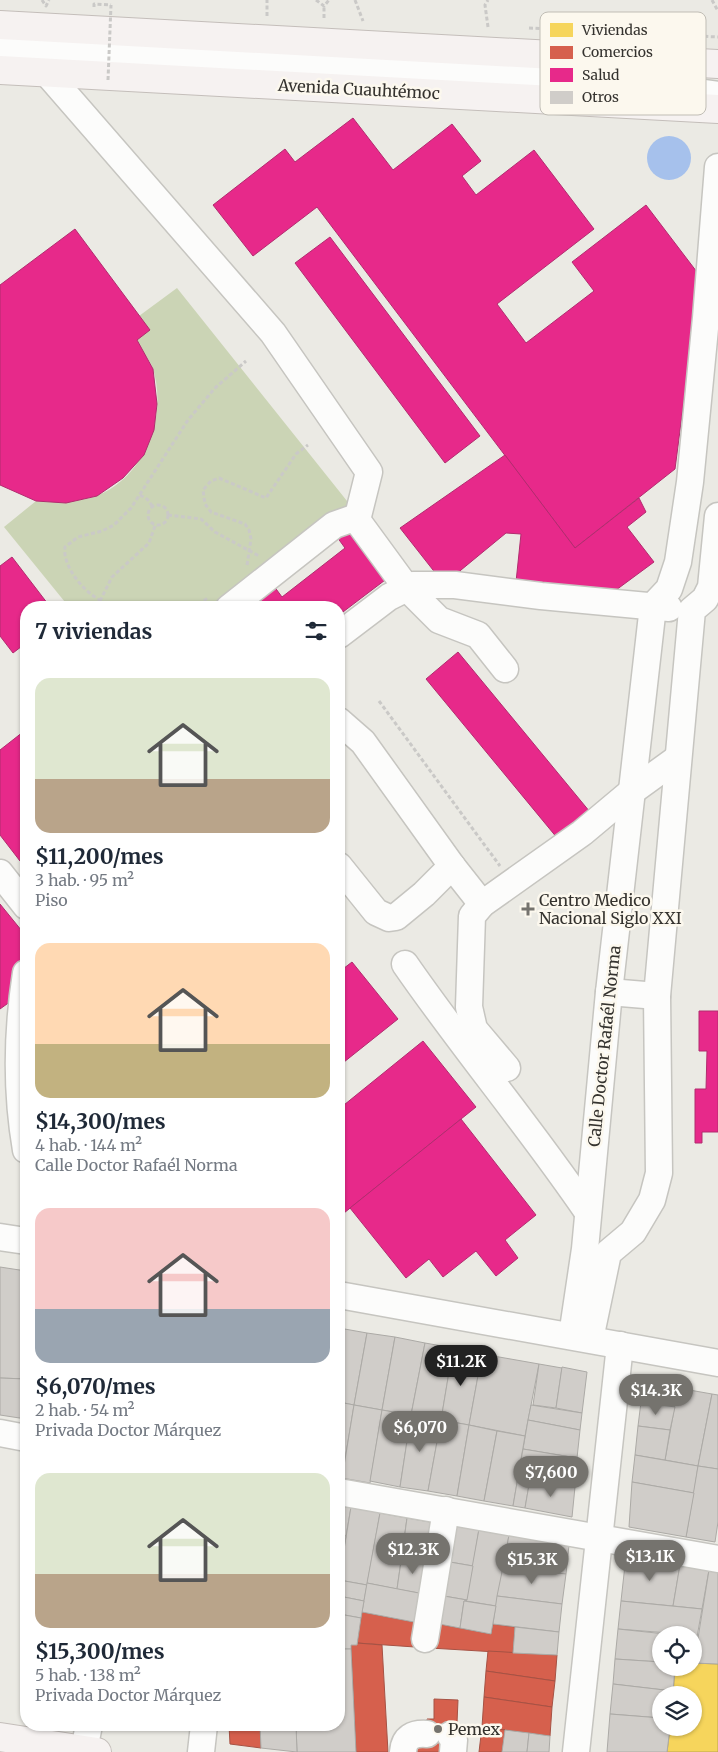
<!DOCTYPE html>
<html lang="es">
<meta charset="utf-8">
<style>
body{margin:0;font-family:Merriweather,serif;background:#f2f2f3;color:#1f2937;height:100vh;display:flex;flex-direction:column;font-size:19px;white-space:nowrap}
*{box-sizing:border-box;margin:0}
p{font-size:16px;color:#747a83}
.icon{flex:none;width:28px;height:28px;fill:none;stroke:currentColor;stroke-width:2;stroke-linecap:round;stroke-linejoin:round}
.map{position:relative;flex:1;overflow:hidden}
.details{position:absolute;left:20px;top:601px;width:325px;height:1130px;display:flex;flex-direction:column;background:#fff;border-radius:20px;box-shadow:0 1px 4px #0004}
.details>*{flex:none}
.fabs{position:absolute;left:652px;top:1626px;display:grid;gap:10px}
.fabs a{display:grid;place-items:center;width:50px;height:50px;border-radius:50%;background:#fff;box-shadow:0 1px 4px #0004;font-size:25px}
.price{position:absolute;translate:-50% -42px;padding:0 11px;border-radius:18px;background:#75736e;color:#fff;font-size:16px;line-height:32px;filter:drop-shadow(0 1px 2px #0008)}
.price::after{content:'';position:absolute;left:50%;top:30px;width:15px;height:11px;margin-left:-8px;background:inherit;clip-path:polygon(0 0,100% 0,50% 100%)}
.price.active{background:#222;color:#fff}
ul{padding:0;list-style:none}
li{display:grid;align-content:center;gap:10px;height:265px;padding:0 15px}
li span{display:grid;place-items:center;height:155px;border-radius:15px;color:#555}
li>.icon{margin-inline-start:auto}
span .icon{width:90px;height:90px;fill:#fffc;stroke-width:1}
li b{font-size:21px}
h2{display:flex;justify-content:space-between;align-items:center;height:60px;padding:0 15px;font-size:21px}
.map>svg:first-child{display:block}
</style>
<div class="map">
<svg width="718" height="1752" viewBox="0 0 718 1752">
<rect width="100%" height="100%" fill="#ebeae4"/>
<path fill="#cbd4b5" d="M 177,288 L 355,511 L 232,608 L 69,607 L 4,527 L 36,501 C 57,502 76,503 96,496 C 144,478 168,417 153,369 C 150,359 139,349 137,339 C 137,332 139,323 139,316 Z"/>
<circle fill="#a6c1ec" cx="669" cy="158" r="22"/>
<path fill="#f6d55c" stroke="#bca44e" d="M 694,1663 L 718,1664 L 718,1752 L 667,1752 L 670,1728 L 694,1728 L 694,1695 L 673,1695 L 675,1668 L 694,1668 Z"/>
<g fill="#d6604d" stroke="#a65244">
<path d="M 362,1612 L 419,1623 L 415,1647 L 357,1643 Z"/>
<path d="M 434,1623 L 491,1634 L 493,1624 L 515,1627 L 513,1653 L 430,1648 Z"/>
<path d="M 357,1643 L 382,1645 L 388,1752 L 356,1752 L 351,1645 Z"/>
<path d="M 488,1651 L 557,1655 L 555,1681 L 486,1671 Z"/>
<path d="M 486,1671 L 555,1681 L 552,1707 L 484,1697 Z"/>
<path d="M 484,1697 L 552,1707 L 550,1736 L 482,1727 Z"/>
<path d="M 434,1699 L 458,1700 L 457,1723 L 450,1723 L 441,1752 L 415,1752 L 415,1742 L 427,1742 L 427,1719 L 434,1719 Z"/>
<path d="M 229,1725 L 260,1725 L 261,1748 L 230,1744 Z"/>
<path d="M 482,1727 L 505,1730 L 502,1752 L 479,1752 Z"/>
</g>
<g fill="#e7298a" stroke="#b22c6f">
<path d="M 353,118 L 393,170 L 452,124 L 481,161 L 462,176 L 476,195 L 534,150 L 594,229 L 497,304 L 526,343 L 594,291 L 572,262 L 646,205 L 700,276 L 675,469 L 575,548 L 317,207 L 253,256 L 213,205 L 285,149 L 295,162 Z"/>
<path d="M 75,229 L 150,330 L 137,340 L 153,369 L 157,404 L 154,430 L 144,455 L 123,478 L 97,496 L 66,503 L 36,501 L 0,485 L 0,285 Z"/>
<path d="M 330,237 L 480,436 L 445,463 L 295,263 Z"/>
<path d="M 505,455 L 575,548 L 639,498 L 646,512 L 627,527 L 654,562 L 612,593 L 516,582 L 521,534 L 506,533 L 444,584 L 400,528 Z"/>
<path d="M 354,523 L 393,574 L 339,615 L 339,608 L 238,608 L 271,582 L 282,597 L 345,548 L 337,537 Z"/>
<path d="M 12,557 L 51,608 L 26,608 L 26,643 L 13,653 L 0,636 L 0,566 Z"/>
<path d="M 458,652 L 590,812 L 558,839 L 426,679 Z"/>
<path d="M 23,732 L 26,736 L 26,856 L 20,861 L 0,835 L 0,750 Z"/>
<path d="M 0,904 L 26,936 L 18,996 L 0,1009 Z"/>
<path d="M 352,962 L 398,1019 L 339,1066 L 339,972 Z"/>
<path d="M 699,1011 L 718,1011 L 718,1132 L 702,1132 L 702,1143 L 695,1143 L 695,1089 L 706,1089 L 707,1051 L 699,1051 Z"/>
<path d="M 423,1041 L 476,1107 L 339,1217 L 339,1109 Z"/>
<path d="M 461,1119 L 536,1215 L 505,1240 L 518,1258 L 496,1276 L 476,1251 L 443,1277 L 429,1259 L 406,1278 L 350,1208 Z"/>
</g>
<g fill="#d0cdc9" stroke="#acaaa6">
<path d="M 0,1267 L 26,1271 L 26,1379 L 0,1378 Z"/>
<path d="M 339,1328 L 367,1333 L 354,1405 L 339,1402 Z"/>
<path d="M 367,1333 L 395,1337 L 382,1410 L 354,1405 Z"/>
<path d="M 395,1337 L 425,1343 L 411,1415 L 382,1410 Z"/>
<path d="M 425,1343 L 453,1348 L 441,1420 L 411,1415 Z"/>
<path d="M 453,1348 L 482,1354 L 469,1425 L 441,1420 Z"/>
<path d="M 482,1354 L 539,1364 L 525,1436 L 469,1425 Z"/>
<path d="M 539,1364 L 562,1368 L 556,1408 L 533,1405 Z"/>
<path d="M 562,1367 L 587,1372 L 582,1413 L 556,1408 Z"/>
<path d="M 0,1378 L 26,1379 L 26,1419 L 0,1415 Z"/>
<path d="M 643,1382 L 678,1388 L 675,1407 L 641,1402 Z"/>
<path d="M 678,1388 L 712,1394 L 698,1466 L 665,1460 Z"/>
<path d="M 712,1394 L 718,1395 L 718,1469 L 698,1466 Z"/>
<path d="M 339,1402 L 354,1405 L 342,1477 L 339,1476 Z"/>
<path d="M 641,1402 L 675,1407 L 670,1430 L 638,1426 Z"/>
<path d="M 354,1405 L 382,1410 L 370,1483 L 342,1478 Z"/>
<path d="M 531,1405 L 582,1413 L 580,1430 L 528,1420 Z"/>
<path d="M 382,1410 L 411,1415 L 400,1487 L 370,1481 Z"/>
<path d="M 411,1415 L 441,1420 L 428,1491 L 400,1487 Z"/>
<path d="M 441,1420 L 469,1425 L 457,1496 L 428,1491 Z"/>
<path d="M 528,1420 L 580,1430 L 577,1458 L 523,1449 Z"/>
<path d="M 469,1425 L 497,1431 L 484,1501 L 457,1496 Z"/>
<path d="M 638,1426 L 670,1430 L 665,1460 L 635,1455 Z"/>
<path d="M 497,1431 L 525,1436 L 513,1506 L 484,1501 Z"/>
<path d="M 523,1449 L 577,1458 L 575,1487 L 518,1477 Z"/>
<path d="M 635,1455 L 698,1466 L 694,1493 L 632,1482 Z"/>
<path d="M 698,1466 L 718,1469 L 718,1522 L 715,1542 L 686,1537 Z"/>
<path d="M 518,1477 L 530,1479 L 525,1508 L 513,1506 Z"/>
<path d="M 530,1479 L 575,1487 L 572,1517 L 525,1508 Z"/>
<path d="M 632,1482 L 694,1493 L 686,1537 L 629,1527 Z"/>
<path d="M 339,1504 L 351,1507 L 346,1536 L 339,1535 Z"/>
<path d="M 351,1507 L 380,1513 L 367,1585 L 339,1580 Z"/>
<path d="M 380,1513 L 407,1518 L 397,1589 L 367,1583 Z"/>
<path d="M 407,1518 L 436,1523 L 430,1561 L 402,1555 Z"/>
<path d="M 450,1524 L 479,1529 L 473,1566 L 444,1561 Z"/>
<path d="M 479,1529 L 509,1535 L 496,1606 L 466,1601 Z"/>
<path d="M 339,1535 L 346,1536 L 341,1565 L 339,1565 Z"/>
<path d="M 509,1535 L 569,1545 L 566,1574 L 503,1567 Z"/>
<path d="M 402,1555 L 430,1561 L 424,1594 L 397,1589 Z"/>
<path d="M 626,1556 L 680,1565 L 673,1606 L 621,1601 Z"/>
<path d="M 444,1561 L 473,1566 L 467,1600 L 438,1595 Z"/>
<path d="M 339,1565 L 341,1565 L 339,1580 L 367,1585 L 364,1601 L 339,1596 Z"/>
<path d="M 680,1565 L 709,1570 L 702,1609 L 673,1606 Z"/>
<path d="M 503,1567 L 566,1574 L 562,1604 L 497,1596 Z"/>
<path d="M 709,1570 L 718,1572 L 718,1664 L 694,1663 Z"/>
<path d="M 367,1583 L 424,1594 L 419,1623 L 362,1612 Z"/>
<path d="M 438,1595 L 467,1600 L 464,1601 L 460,1628 L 434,1623 Z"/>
<path d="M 339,1596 L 364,1601 L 361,1618 L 339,1614 Z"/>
<path d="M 497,1596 L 562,1604 L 559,1632 L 493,1624 Z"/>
<path d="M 464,1601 L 496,1606 L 491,1634 L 460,1628 Z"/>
<path d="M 621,1601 L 702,1609 L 697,1637 L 694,1635 L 618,1629 Z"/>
<path d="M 339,1614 L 361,1618 L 357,1645 L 351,1645 L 351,1649 L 339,1649 Z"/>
<path d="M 515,1627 L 559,1632 L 557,1655 L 513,1653 Z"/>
<path d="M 618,1629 L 675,1635 L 661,1635 L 661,1662 L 615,1659 Z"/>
<path d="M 339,1649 L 351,1649 L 356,1752 L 297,1752 L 296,1725 L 339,1725 Z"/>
<path d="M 615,1659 L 661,1662 L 661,1668 L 675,1668 L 673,1691 L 613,1684 Z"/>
<path d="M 613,1684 L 673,1691 L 673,1695 L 661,1695 L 661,1718 L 610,1714 Z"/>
<path d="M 610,1714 L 661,1718 L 661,1728 L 670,1728 L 667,1752 L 607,1752 Z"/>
<path d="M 260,1725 L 296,1725 L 297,1752 L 261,1748 Z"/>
<path d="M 505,1730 L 529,1733 L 527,1752 L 502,1752 Z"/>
<path d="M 529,1733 L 550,1736 L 549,1752 L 527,1752 Z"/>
</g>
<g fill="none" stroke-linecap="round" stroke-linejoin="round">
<g stroke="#c6c5c0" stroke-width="29">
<g id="minor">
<path d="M 0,51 L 647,85 L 718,95"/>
<path d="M 46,72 L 273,333 L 369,472 L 357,520"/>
<path d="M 653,606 L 669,589 L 678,562 L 690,482 L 706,318 L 718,167"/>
<path d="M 229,608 L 334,525 L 351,519 L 357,520 L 406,587 L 439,620 L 478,635 L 505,669"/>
<path d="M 339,635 L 389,597 L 413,585 L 455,585 L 541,596 L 669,608"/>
<path d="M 339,721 L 363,742 L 452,866 L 482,904"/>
<path d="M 339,866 L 376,912 L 389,918 L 396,917 L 424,894 L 452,866"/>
<path d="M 0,873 L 26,906"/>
<path d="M 405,964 C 463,1048 529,1126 587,1211"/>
<path d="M 26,973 C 17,1031 16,1092 26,1150"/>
<path d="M 609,992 L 657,996"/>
<path d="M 507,1068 L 474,1029 L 469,1007 L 472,916 L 482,904 L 582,833 L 631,792 L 678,758"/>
<path d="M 0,1237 L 26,1241"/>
<path d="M 339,1295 L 718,1363"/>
<path d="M 572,1336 L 585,1249 L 609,992 L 653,606"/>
<path d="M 590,1339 L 608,1253 L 633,1232 L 652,1200 L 659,1173 L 657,996 L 692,610 L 705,599 L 711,587 L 718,516"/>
<path d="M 0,1433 L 26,1438"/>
<path d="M 339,1492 L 718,1559"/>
<path d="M 425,1639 L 446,1510"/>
<path d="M 450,1735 L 454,1740 L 453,1752"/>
<path d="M 84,1750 L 89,1725"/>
<path d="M 201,1752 L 204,1725"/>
<path d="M 403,1752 C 404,1737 413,1733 427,1734"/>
<path d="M 576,1752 L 620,1345"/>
</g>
</g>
<g stroke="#c4beba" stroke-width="30">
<g id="major">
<path d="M 0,25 L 718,64"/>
<path d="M 0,70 L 718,109"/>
<path d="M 0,1737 L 97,1752"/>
</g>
</g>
<g stroke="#cac9c7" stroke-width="3" stroke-dasharray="4 2.5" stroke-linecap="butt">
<path d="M 42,0 L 46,6 L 49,0"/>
<path d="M 316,0 L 324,6 L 329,0"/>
<path d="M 355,0 L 363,21"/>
<path d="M 712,0 L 718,11"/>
<path d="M 94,7 L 94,4 L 111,5"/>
<path d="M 267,16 L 267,0"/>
<path d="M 324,18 L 324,6"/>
<path d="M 488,27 L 485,5 L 488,0"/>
<path d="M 529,28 L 718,37"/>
<path d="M 140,495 L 147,499 L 153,507"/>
<circle cx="158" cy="515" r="10"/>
<path d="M 168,515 L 201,519 L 215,532 L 259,556"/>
<path d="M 247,565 L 251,539 L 249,530 L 245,524 L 211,512 L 205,504 L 203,490 L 211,481 L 219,478 L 266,498 L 296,454 L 308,445"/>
<path d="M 100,601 L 112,577 L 149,543 L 155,526"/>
<path d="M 119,608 C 113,605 106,604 100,600 C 84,592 62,566 65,547 L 78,537 L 102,531 L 114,525 L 131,508 L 188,420 L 215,388 L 246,361"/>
<path d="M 193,608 L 209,597"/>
<path d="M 379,701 L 500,866"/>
</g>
<use href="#minor" stroke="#fcfcfb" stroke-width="26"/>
<use href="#major" stroke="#f6f2f1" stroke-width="28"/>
<path stroke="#cac9c7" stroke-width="3" stroke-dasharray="4 2.5" stroke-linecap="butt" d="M 108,80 L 111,5"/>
</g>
<g fill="#75736e" stroke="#fcf8ee" stroke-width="2">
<path d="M525.5 901.5h5v5h5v5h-5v5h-5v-5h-5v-5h5z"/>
<circle cx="438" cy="1729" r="5"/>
</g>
<g text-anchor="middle" stroke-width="5" stroke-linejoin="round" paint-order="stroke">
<g font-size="16" fill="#35332f" stroke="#fcf8ee">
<text transform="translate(359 89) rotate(3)" y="6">Avenida Cuauhtémoc</text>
<text transform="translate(604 1046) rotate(-84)" y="6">Calle Doctor Rafaél Norma</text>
</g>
<g font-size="16" fill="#35332f" stroke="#fcf8ee" text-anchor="start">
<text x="539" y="906">Centro Medico<tspan x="539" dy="18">Nacional Siglo XXI</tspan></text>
<text x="448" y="1735">Pemex</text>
</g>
</g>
<rect x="540" y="12" width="166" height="103" rx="8" fill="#fcf8ee" stroke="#c0bdb5" stroke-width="1"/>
<rect x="550" y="23" width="23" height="14" fill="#f6d55c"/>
<rect x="550" y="46" width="23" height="13" fill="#d6604d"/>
<rect x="550" y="68" width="23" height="14" fill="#e7298a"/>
<rect x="550" y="91" width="23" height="13" fill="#d0cdc9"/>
<g font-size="14" fill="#35332f">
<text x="582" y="35">Viviendas</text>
<text x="582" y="57">Comercios</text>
<text x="582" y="80">Salud</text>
<text x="582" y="102">Otros</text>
</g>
</svg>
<div class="fabs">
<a><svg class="icon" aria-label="locate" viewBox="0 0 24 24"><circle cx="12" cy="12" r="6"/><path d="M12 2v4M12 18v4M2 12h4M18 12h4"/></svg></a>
<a><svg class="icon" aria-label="layers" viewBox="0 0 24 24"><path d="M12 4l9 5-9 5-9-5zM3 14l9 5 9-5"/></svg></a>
</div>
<b class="price active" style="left:461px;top:1387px">$11.2K</b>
<b class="price" style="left:656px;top:1416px">$14.3K</b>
<b class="price" style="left:420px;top:1453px">$6,070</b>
<b class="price" style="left:551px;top:1498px">$7,600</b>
<b class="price" style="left:413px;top:1575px">$12.3K</b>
<b class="price" style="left:650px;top:1582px">$13.1K</b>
<b class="price" style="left:532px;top:1585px">$15.3K</b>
<section class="details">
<h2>7 viviendas<svg class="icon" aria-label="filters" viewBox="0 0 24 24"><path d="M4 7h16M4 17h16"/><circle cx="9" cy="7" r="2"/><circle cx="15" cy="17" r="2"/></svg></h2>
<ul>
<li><span style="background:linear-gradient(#dfe7d0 65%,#b9a48a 0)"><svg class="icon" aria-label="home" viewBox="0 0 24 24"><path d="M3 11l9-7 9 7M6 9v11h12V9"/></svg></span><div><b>$11,200/mes</b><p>3 hab. · 95 m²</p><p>Piso</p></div></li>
<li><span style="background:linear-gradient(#ffd9b3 65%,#c2b280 0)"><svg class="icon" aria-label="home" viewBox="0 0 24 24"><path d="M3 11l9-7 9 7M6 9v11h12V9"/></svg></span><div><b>$14,300/mes</b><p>4 hab. · 144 m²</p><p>Calle Doctor Rafaél Norma</p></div></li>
<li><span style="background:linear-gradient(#f6c9c9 65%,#9aa5b1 0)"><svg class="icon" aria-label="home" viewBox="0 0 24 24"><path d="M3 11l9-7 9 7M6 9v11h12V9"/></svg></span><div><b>$6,070/mes</b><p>2 hab. · 54 m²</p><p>Privada Doctor Márquez</p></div></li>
<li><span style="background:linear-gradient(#dfe7d0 65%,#b9a48a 0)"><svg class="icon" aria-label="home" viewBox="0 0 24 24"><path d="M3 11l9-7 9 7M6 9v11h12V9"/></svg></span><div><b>$15,300/mes</b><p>5 hab. · 138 m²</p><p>Privada Doctor Márquez</p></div></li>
</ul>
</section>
</div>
